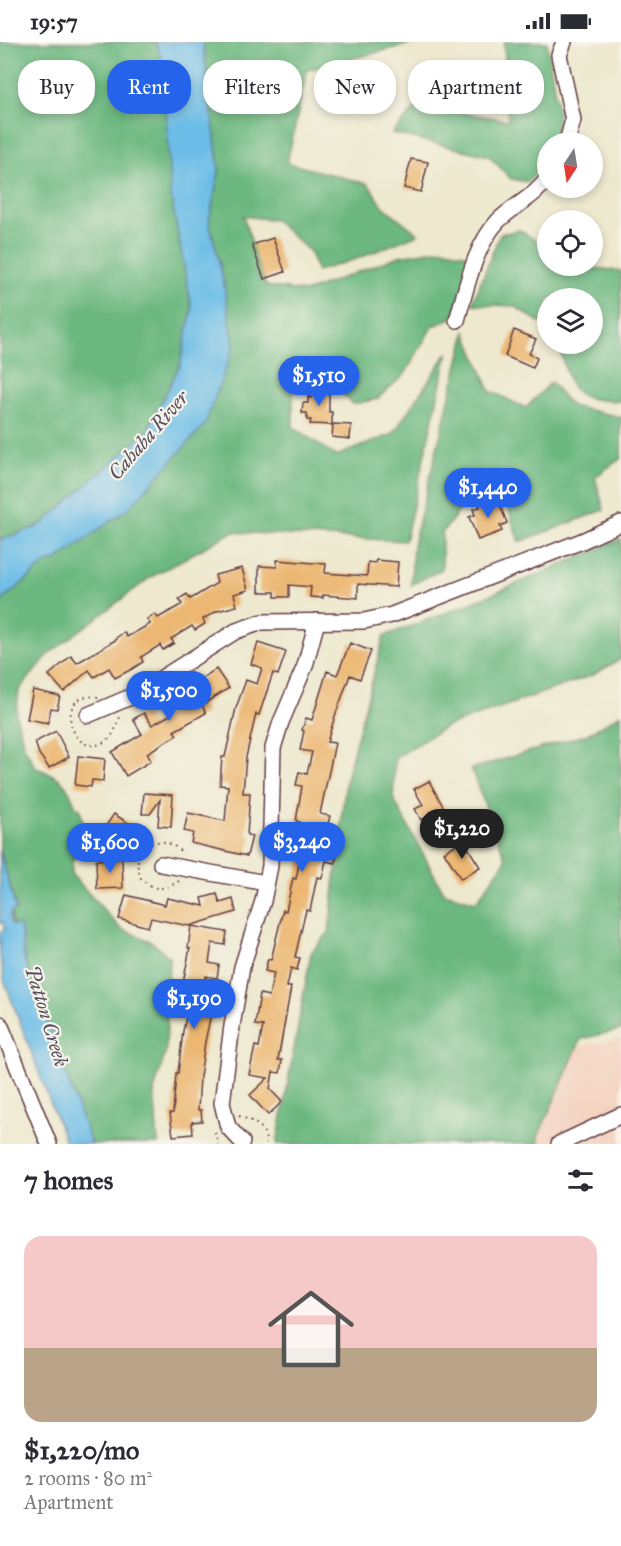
<!DOCTYPE html>
<meta charset="utf-8">
<style>
body{margin:0;font-family:"IM FELL Great Primer",serif;background:#f2f2f3;color:#2b2b33;height:100vh;display:flex;flex-direction:column;font-size:22px;white-space:nowrap}
*{box-sizing:border-box;margin:0}
p{font-size:20px;color:#7c7c81}
.icon{flex:none;width:33px;height:33px;fill:none;stroke:currentColor;stroke-width:2;stroke-linecap:round;stroke-linejoin:round}
.map{position:relative;height:1102px;overflow:hidden}
.sheet{display:flex;flex-direction:column;background:#fff;flex:1}
.sheet>*{flex:none}
.hud{position:absolute;left:18px;top:18px;width:585px;height:54px;display:flex;gap:12px}
.needle{width:39px;rotate:192deg}
.controls{position:absolute;left:537px;top:90px;display:grid;gap:12px}
.controls a{display:grid;place-items:center;width:66px;height:66px;border-radius:50%;background:#fff;box-shadow:0 3px 9px #0003;font-size:30px}
.price{position:absolute;translate:-50% -51px;padding:0 14px;border-radius:21px;background:#2563eb;color:#fff;font-size:20px;line-height:39px;filter:drop-shadow(0 2px 3px #0008)}
.price::after{content:'';position:absolute;left:50%;top:36px;width:18px;height:14px;margin-left:-9px;background:inherit;clip-path:polygon(0 0,100% 0,50% 100%)}
.price.active{background:#222;color:#fff}
ul{padding:0;list-style:none}
li{display:grid;align-content:center;gap:12px;height:318px;padding:0 24px}
li+li{border-top:2px solid #e1e1e2}
li span{display:grid;place-items:center;height:186px;border-radius:18px;color:#555}
li>.icon{margin-inline-start:auto}
span .icon{width:108px;height:108px;fill:#fffc;stroke-width:1}
li b{font-size:26px}
h2{display:flex;justify-content:space-between;align-items:center;height:72px;padding:0 24px;font-size:26px}
.tag{padding:0 21px;border-radius:24px;background:#fff;box-shadow:0 3px 9px #0003;font-size:21px;line-height:54px}
.tag.active{background:#2563eb;color:#fff}
.status{display:flex;justify-content:space-between;align-items:center;height:42px;padding:0 30px;background:#fff;direction:ltr}
.status svg{height:16px;fill:currentColor}
.map>svg:first-child{display:block}
</style>
<div class="status"><b>19:57</b><svg viewBox="0 0 49 12"><path d="M0 12V9h3v3zM5 12V6h3v6zM10 12V3h3v9zM15 12V0h3v12zM26 1h20v11H26zM47 4h2v5h-2z"/></svg></div>
<div class="map">
<svg width="621" height="1102" viewBox="0 0 621 1102">
<rect width="100%" height="100%" fill="#f7f3e8"/>
<filter id="ink" filterUnits="userSpaceOnUse"><feTurbulence type="fractalNoise" baseFrequency=".0167" numOctaves="2"/><feDisplacementMap in="SourceGraphic" scale="12" xChannelSelector="R" yChannelSelector="G"/><feConvolveMatrix kernelMatrix="1 2 1 2 8 2 1 2 1" color-interpolation-filters="sRGB"/></filter>
<filter id="wash" filterUnits="userSpaceOnUse"><feTurbulence type="fractalNoise" baseFrequency=".008" numOctaves="4" result="noise"/><feDisplacementMap in="SourceGraphic" scale="24" xChannelSelector="R" yChannelSelector="G"/><feGaussianBlur stdDeviation="1.35" result="paint"/><feColorMatrix in="noise" values="0 0 0 0 0 0 0 0 0 0 0 0 0 0 0 0 0 1.4 0 .05"/><feComposite in="paint" operator="in"/></filter>
<g filter="url(#wash)">
<rect width="100%" height="100%" fill="#ede8ce"/>
<path fill="#f4d3c1" d="M 621,996 L 621,1102 L 528,1102 L 529,1085 L 579,1005 Z"/>
<g fill="#6cb880" stroke="#5b6c56" stroke-width="1.5">
<path d="M 0,0 L 156,0 L 164,26 L 170,149 L 192,267 L 180,323 L 147,389 L 41,483 L 0,498 Z"/>
<path d="M 203,0 L 418,0 L 307,28 L 287,121 L 368,142 L 383,164 L 418,192 L 359,216 L 317,229 L 309,209 L 275,178 L 243,174 L 266,244 L 306,250 L 399,214 L 443,207 L 473,214 L 455,274 L 432,285 L 405,332 L 377,357 L 353,362 L 327,337 L 293,337 L 293,385 L 336,414 L 393,392 L 448,310 L 405,499 L 232,490 L 151,535 L 49,612 L 19,648 L 16,673 L 25,706 L 36,726 C 62,735 67,740 76,766 L 80,766 L 87,800 L 72,819 L 72,833 L 121,887 L 152,900 L 169,915 L 166,1009 L 154,1048 L 158,1102 L 91,1102 L 25,920 L 20,883 L 13,884 L 11,869 L 16,867 L 0,809 L 0,560 L 45,522 L 57,518 L 130,465 L 223,236 L 209,179 L 219,129 Z"/>
<path d="M 504,0 L 547,0 L 558,72 L 555,100 L 548,100 L 547,117 L 528,140 L 511,137 L 489,114 L 392,91 L 418,64 L 508,78 Z"/>
<path d="M 520,188 L 547,206 L 548,224 L 576,224 L 621,229 L 621,359 C 567,359 572,347 558,302 L 592,302 L 592,256 L 548,256 L 547,285 L 514,264 L 472,262 L 500,192 Z"/>
<path d="M 466,290 L 490,349 L 526,366 L 551,340 L 571,364 L 621,375 L 621,416 L 595,435 L 604,468 L 519,500 L 502,448 L 472,452 L 442,491 L 442,527 L 411,543 L 413,503 Z"/>
<path d="M 621,497 L 621,617 L 593,633 L 445,685 L 395,716 L 393,756 L 444,851 L 476,860 L 506,818 L 471,727 L 588,692 L 621,672 L 621,988 L 581,997 L 538,1095 L 539,1102 L 277,1102 L 311,911 L 329,890 L 346,737 L 384,594 L 464,564 Z"/>
</g>
<g fill="#6cbde7" stroke="#5b6e89" stroke-width="1.5">
<path d="M 156,0 L 203,0 L 219,129 L 209,179 L 223,236 L 234,304 L 205,382 L 130,465 L 57,518 L 45,522 L 0,560 L 0,498 L 41,483 L 147,389 L 180,323 L 192,267 L 170,149 L 164,26 Z"/>
<path d="M 0,809 L 16,867 L 11,870 L 10,878 L 13,884 L 20,883 L 25,920 L 91,1102 L 66,1102 L 4,938 L 0,913 L 0,890 L 5,887 L 2,880 L 0,881 Z"/>
</g>
<g id="blocks">
<g fill="#ecb772">
<path d="M 411,117 L 428,120 L 421,150 L 404,146 Z"/>
<path d="M 273,196 L 285,230 L 264,237 L 252,203 Z"/>
<path d="M 514,288 L 536,297 L 529,312 L 537,316 L 533,326 L 505,314 Z"/>
<path d="M 312,345 L 329,346 L 329,370 L 332,370 L 332,383 L 310,382 L 311,378 L 307,378 L 307,371 L 302,371 L 303,361 L 308,361 L 308,355 L 311,356 Z"/>
<path d="M 333,382 L 351,383 L 350,397 L 332,395 Z"/>
<path d="M 488,456 L 490,461 L 498,458 L 507,481 L 500,484 L 502,489 L 478,498 L 469,475 L 475,473 L 473,467 L 480,465 L 478,460 Z"/>
<path d="M 277,518 L 326,522 L 325,531 L 367,534 L 368,520 L 375,521 L 376,518 L 398,520 L 396,545 L 358,542 L 358,556 L 323,553 L 323,556 L 310,555 L 311,545 L 289,543 L 289,555 L 275,555 L 275,550 L 259,550 L 259,524 L 277,525 Z"/>
<path d="M 242,526 L 248,548 L 234,552 L 237,564 L 217,569 L 203,577 L 205,582 L 195,588 L 192,584 L 171,597 L 174,601 L 163,608 L 160,603 L 141,615 L 143,620 L 132,627 L 115,636 L 109,626 L 94,635 L 89,628 L 64,650 L 49,633 L 71,614 L 77,621 L 117,597 L 116,596 L 124,590 L 127,595 L 150,582 L 147,577 L 155,572 L 158,576 L 179,564 L 182,562 L 179,557 L 187,552 L 190,557 L 194,555 L 217,541 L 215,533 Z"/>
<path d="M 258,601 L 286,610 L 278,633 L 273,631 L 259,673 L 256,672 L 246,715 L 243,751 L 250,751 L 247,793 L 252,794 L 247,814 L 191,801 L 193,791 L 184,789 L 188,771 L 225,779 L 228,744 L 220,743 L 222,715 L 225,715 L 236,666 L 246,638 L 257,642 L 262,626 L 251,622 Z"/>
<path d="M 350,601 L 371,609 L 360,637 L 350,633 L 335,674 L 327,700 L 335,701 L 320,772 L 330,774 L 326,789 L 319,787 L 315,805 L 337,810 L 335,821 L 326,819 L 322,836 L 317,835 L 310,869 L 306,868 L 295,915 L 300,916 L 297,928 L 291,926 L 287,945 L 291,945 L 278,1018 L 282,1018 L 280,1031 L 273,1030 L 270,1047 L 282,1060 L 268,1073 L 250,1053 L 268,1036 L 249,1033 L 255,1004 L 259,1005 L 263,984 L 255,983 L 260,952 L 269,954 L 274,931 L 265,929 L 268,917 L 271,918 L 283,868 L 286,869 L 293,836 L 296,837 L 300,816 L 296,815 L 300,796 L 296,795 L 300,780 L 296,779 L 302,744 L 296,743 L 299,730 L 307,732 L 312,710 L 300,708 L 304,689 L 302,688 L 306,676 L 312,678 L 327,629 L 337,633 Z"/>
<path d="M 216,627 L 229,646 L 202,663 L 206,671 L 174,689 L 177,693 L 147,711 L 151,719 L 126,734 L 112,710 L 142,692 L 133,677 L 144,671 L 152,683 L 172,672 L 166,661 L 195,645 L 193,642 Z"/>
<path d="M 33,648 L 60,654 L 57,667 L 51,666 L 48,681 L 27,677 Z"/>
<path d="M 56,689 L 69,715 L 49,726 L 39,712 L 35,700 Z"/>
<path d="M 78,714 L 105,717 L 103,739 L 92,738 L 91,745 L 75,743 Z"/>
<path d="M 429,739 L 444,766 L 421,778 L 415,767 L 423,763 L 414,747 Z"/>
<path d="M 144,751 L 173,753 L 171,785 L 158,784 L 160,758 L 150,772 L 142,772 Z"/>
<path d="M 114,772 L 139,788 L 131,799 L 120,792 L 121,801 L 116,808 L 98,795 Z"/>
<path d="M 463,798 L 480,825 L 461,837 L 444,810 Z"/>
<path d="M 122,816 L 123,846 L 97,847 L 96,818 Z"/>
<path d="M 217,852 L 220,861 L 233,857 L 236,870 L 189,884 L 151,876 L 148,885 L 119,877 L 126,853 L 165,863 L 167,856 L 204,864 L 202,856 Z"/>
<path d="M 191,884 L 227,890 L 225,903 L 212,901 L 209,921 L 219,923 L 217,936 L 206,934 L 200,965 L 212,967 L 205,1000 L 200,1035 L 198,1068 L 201,1068 L 202,1079 L 192,1080 L 193,1092 L 173,1094 L 170,1071 L 173,1071 L 176,1031 L 178,1031 L 183,989 L 192,948 L 182,946 L 190,906 L 188,906 Z"/>
</g>
</g>
</g>
<g filter="url(#ink)">
<use href="#blocks" fill-opacity="0" stroke="#623d43" stroke-width="1.5"/>
<g fill="none" stroke-linecap="round" stroke-linejoin="round">
<g stroke="#623d43" stroke-width="18">
<g id="minor">
<path d="M 564,0 L 559,13 L 573,78 L 567,100"/>
<path d="M 457,278 C 467,245 474,205 498,179 C 514,163 535,155 548,136"/>
<path d="M 88,673 L 135,653 L 236,589 L 262,580 L 364,579 L 392,573 L 582,499 L 621,481"/>
<path d="M 161,822 L 266,841"/>
<path d="M 0,982 L 49,1102"/>
<path d="M 242,1100 L 228,1085 L 222,1061 L 232,984 L 242,925 L 263,859 L 270,824 L 273,706 L 281,680 L 305,624 L 317,579"/>
<path d="M 559,1102 L 621,1073"/>
</g>
</g>
<g stroke="#623d43" stroke-width="2" stroke-dasharray="1.5 4.5" stroke-linecap="butt">
<path d="M 98,655 C 50,647 72,724 107,698 C 116,692 115,682 121,674"/>
<path d="M 179,839 C 164,849 152,849 140,835 L 137,821 L 143,806 C 158,796 171,798 183,812"/>
<path d="M 239,1074 C 254,1080 266,1083 266,1102"/>
<path d="M 215,1090 L 218,1102"/>
</g>
<use href="#minor" stroke="#fff" stroke-width="15"/>
</g>
</g>
<g text-anchor="middle" stroke-width="4.5" stroke-linejoin="round" paint-order="stroke">
<g font-size="20" font-style="italic" fill="#544e63" stroke="#f7f3e8">
<text transform="translate(148 393) rotate(-49)" y="7">Cahaba River</text>
<text transform="translate(47 974) rotate(73)" y="7">Patton Creek</text>
</g>
</g>
</svg>
<div class="controls">
<a><svg class="needle" viewBox="-14 -14 28 28"><path d="M0-13l5 13h-10z" fill="#e53935"/><path d="M0 13l5-13h-10z" fill="#7c7c81"/></svg></a>
<a><svg class="icon" aria-label="locate" viewBox="0 0 24 24"><circle cx="12" cy="12" r="6"/><path d="M12 2v4M12 18v4M2 12h4M18 12h4"/></svg></a>
<a><svg class="icon" aria-label="layers" viewBox="0 0 24 24"><path d="M12 4l9 5-9 5-9-5zM3 14l9 5 9-5"/></svg></a>
</div>
<b class="price" style="left:319px;top:365px">$1,510</b>
<b class="price" style="left:488px;top:477px">$1,440</b>
<b class="price" style="left:169px;top:680px">$1,500</b>
<b class="price active" style="left:462px;top:818px">$1,220</b>
<b class="price" style="left:302px;top:831px">$3,240</b>
<b class="price" style="left:110px;top:832px">$1,600</b>
<b class="price" style="left:194px;top:988px">$1,190</b>
<div class="hud">
<a class="tag">Buy</a>
<a class="tag active">Rent</a>
<a class="tag">Filters</a>
<a class="tag">New</a>
<a class="tag">Apartment</a>
</div>
</div>
<section class="sheet">
<h2>7 homes<svg class="icon" aria-label="filters" viewBox="0 0 24 24"><path d="M4 7h16M4 17h16"/><circle cx="9" cy="7" r="2"/><circle cx="15" cy="17" r="2"/></svg></h2>
<ul>
<li><span style="background:linear-gradient(#f6c9c9 60%,#b9a48a 0)"><svg class="icon" aria-label="home" viewBox="0 0 24 24"><path d="M3 11l9-7 9 7M6 9v11h12V9"/></svg></span><div><b>$1,220/mo</b><p>2 rooms · 80 m²</p><p>Apartment</p></div></li>
</ul>
</section>
